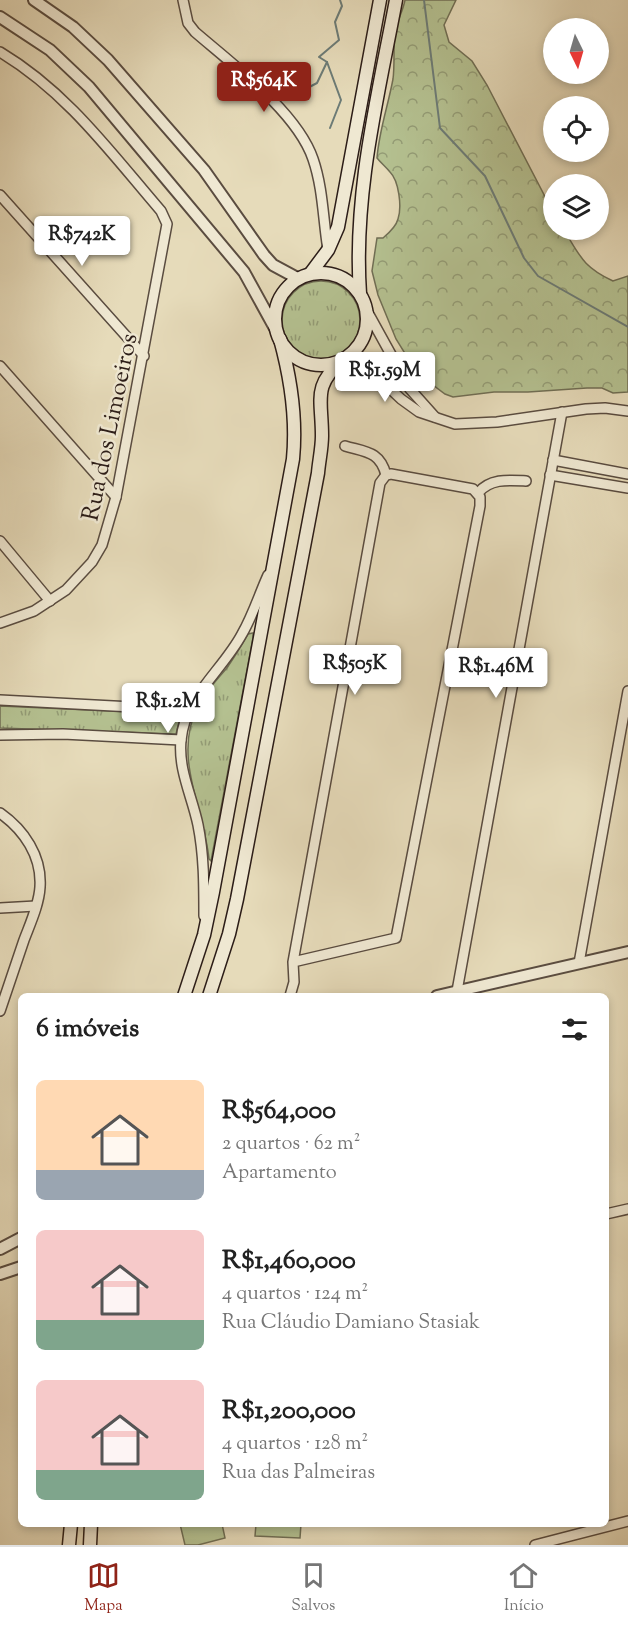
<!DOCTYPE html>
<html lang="pt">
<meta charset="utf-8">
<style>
body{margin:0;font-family:"Sorts Mill Goudy",serif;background:#f6f6f6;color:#222;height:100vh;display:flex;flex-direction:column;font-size:22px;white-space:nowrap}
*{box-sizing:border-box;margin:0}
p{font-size:20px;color:#767676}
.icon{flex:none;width:33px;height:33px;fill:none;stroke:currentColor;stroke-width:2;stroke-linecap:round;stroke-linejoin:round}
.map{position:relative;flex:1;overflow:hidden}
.drawer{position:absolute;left:18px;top:993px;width:591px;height:534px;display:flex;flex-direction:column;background:#fff;border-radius:9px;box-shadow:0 3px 9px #0003}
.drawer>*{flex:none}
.needle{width:39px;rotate:175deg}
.controls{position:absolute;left:543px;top:18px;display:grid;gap:12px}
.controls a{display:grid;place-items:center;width:66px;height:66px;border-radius:50%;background:#fff;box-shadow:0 3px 9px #0003;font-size:30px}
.price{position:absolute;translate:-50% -51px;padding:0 14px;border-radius:6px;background:#fff;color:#222;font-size:20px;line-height:39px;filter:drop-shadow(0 2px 3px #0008)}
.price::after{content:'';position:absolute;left:50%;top:36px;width:18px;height:14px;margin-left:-9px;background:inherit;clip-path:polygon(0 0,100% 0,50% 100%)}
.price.active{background:#8f2418;color:#fff}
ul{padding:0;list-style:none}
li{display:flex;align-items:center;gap:18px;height:150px;padding:0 18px}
li span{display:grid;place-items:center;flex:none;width:168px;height:120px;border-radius:9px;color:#555}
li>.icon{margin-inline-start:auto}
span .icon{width:72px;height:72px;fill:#fffc;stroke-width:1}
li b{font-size:26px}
h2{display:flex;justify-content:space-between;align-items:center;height:72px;padding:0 18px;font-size:26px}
.menu{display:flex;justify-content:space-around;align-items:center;height:84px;border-top:2px solid #e0e0e0;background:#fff;font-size:16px;color:#767676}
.menu a{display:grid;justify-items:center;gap:3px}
.menu .active{color:#8f2418}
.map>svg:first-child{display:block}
</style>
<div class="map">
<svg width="628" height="1545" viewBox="0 0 628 1545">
<defs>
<pattern id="grass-tufts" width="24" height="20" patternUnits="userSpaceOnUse" patternTransform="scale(1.5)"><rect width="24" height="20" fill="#b4c090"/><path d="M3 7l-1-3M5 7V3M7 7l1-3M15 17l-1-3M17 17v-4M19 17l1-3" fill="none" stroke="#939b75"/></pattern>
<pattern id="forest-crowns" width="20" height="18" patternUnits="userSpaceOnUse" patternTransform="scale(1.5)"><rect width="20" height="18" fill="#b4c090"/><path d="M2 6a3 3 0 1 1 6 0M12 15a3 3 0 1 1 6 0" fill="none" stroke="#939b75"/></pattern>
</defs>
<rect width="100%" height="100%" fill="#e6dbba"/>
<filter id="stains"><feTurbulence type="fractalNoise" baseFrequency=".00333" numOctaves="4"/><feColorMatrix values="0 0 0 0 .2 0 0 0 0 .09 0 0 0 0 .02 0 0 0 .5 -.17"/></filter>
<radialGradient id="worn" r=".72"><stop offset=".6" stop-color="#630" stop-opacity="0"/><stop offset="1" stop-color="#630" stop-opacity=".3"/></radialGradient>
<g fill="url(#grass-tufts)" stroke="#706e54" stroke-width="1.5">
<circle cx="321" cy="320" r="39"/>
<path d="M 253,633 L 253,638 L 211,861 L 209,859 C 204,808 172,757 198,706 C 205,692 216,681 226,669 C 234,658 241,646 248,634 Z"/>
<path d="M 0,706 L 179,714 L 180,718 L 176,734 L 173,734 L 0,728 Z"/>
</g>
<path fill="url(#forest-crowns)" stroke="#706e54" stroke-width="1.5" d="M 405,0 L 456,0 L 444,25 L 449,42 L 472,61 L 487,85 L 553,212 L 554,230 L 564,230 C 580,256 583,267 613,281 L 628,276 L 628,392 L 613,393 L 602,388 L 587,388 L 528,392 L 494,392 L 453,397 L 445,394 L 417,373 L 396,339 L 378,295 L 372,271 L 377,238 L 383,238 C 389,233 396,227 398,219 C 402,207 399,181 390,172 C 386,167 381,163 377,158 C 379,131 388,106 393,79 C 395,63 393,47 395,32 C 397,21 403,11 405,0 Z"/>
<g fill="#b4c090" stroke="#706e54" stroke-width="1.5">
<path d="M 180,1524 L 222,1524 L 225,1538 L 198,1545 L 185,1545 Z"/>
<path d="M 256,1524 L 301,1524 L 300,1538 L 255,1536 Z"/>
</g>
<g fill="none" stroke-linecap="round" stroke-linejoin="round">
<g stroke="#6c7b76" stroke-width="2">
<path d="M 424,0 L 440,128 L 485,176 L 524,258 L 538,276 L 628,327"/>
<path d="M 296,94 L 317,83 L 327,62"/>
<path d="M 330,128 L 341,100 L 327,62 L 319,57 L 339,40 L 335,22 L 342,6 L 340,0"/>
</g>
<g stroke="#5a4c40" stroke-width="12">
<g id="minor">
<path d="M 183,0 L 188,23 L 195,32 C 232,64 297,112 313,159 C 323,188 323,219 328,250"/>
<path d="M 0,52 C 67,92 111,153 161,211 L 167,224 L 116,497 L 102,545 L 92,562 L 66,590 L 34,611 L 0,623"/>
<path d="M 0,195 L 144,356"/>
<path d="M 367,311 L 410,389 L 435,417"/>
<path d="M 346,357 L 367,367 L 401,399 L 419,412 L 455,424 L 497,422 L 586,409 L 605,408 L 628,411"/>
<path d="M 0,366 L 116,497"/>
<path d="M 345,446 C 365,452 380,451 386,475"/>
<path d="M 553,460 L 628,474"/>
<path d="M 550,475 L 628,488"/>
<path d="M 478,493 C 490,478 509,480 526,481"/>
<path d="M 0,541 L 50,601"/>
<path d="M 0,700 L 189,710"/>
<path d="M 0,735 L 63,734 L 181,740"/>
<path d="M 0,813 C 24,830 42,856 40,887 C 39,905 30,924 24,940 C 16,964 8,987 0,1011"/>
<path d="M 0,908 L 36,906"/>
<path d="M 204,916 C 204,885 204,855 198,825 C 192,796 178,770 181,740 C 185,696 223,670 242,634 C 253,615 259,595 268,575"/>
<path d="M 579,963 L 628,691"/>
<path d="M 457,991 L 562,412"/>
<path d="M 290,996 L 294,982 L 293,962 L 380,483 L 386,475 L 391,474 L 473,489 L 480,497 L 480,506 L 396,938 L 293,962"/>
<path d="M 606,1214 L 628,1209"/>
<path d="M 535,1545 L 628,1521"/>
</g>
</g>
<g stroke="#5a4c40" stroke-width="14">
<g id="tertiary">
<path d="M 34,0 L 73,27 L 108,60 L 204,170 L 264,255 L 273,265 L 299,279"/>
<path d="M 0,17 L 50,50 L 89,87 L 244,272 L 277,332"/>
<path d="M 437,996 L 628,952"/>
<path d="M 0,1249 L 21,1238"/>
<path d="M 0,1274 L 21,1267"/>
</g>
</g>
<g stroke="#2c1d18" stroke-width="15">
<g id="secondary">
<circle cx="321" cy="319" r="46"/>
<path d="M 310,274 L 328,250 L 338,227 L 380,0"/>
<path d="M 360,294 C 353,195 378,96 396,0"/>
<path d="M 184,996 L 204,935 L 213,892 L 293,459 C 297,417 291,379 280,339"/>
<path d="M 209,996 L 229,934 L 237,899 L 318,473 C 319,461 322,448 322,436 C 322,398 312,387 343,359"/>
<path d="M 69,1545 L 71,1524"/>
<path d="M 90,1545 L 91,1524"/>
</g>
</g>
<use href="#minor" stroke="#efe8d2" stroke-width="9"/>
<use href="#tertiary" stroke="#efe8d2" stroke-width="10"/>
<use href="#secondary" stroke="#efe8d2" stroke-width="12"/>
</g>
<g text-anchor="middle" stroke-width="5" stroke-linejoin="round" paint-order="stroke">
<g font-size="24" fill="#2c1d18" stroke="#efe8d2">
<text transform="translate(109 427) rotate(-78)" y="8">Rua dos Limoeiros</text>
</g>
</g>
<rect width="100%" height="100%" filter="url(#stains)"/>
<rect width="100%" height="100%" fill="url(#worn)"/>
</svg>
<div class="controls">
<a><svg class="needle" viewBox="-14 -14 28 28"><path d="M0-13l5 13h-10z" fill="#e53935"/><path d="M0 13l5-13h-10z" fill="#767676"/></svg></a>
<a><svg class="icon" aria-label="locate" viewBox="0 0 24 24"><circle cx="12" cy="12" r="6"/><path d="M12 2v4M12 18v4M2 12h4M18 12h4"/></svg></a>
<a><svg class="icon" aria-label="layers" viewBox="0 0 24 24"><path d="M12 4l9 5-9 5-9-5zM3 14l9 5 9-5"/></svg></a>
</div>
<b class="price active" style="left:264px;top:113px">R$564K</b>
<b class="price" style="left:82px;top:267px">R$742K</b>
<b class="price" style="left:385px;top:403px">R$1.59M</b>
<b class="price" style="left:355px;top:696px">R$505K</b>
<b class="price" style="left:496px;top:699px">R$1.46M</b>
<b class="price" style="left:168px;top:734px">R$1.2M</b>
<section class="drawer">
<h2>6 imóveis<svg class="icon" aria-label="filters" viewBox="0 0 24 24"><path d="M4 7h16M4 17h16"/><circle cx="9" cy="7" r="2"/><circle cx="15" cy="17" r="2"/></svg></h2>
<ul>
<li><span style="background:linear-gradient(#ffd9b3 75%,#9aa5b1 0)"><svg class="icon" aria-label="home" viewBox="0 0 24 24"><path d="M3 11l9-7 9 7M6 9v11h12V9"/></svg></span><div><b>R$564,000</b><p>2 quartos · 62 m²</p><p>Apartamento</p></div></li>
<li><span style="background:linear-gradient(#f6c9c9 75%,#7fa58c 0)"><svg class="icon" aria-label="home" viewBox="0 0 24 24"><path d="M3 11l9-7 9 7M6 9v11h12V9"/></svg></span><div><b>R$1,460,000</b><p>4 quartos · 124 m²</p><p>Rua Cláudio Damiano Stasiak</p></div></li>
<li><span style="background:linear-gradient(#f6c9c9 75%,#7fa58c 0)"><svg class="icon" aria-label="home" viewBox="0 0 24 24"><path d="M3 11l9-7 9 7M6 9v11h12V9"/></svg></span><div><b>R$1,200,000</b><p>4 quartos · 128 m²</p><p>Rua das Palmeiras</p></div></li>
</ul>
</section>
</div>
<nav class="menu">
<a class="active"><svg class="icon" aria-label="map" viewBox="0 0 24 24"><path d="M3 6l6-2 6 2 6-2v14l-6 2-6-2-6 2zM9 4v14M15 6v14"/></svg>Mapa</a>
<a><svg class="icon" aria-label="saved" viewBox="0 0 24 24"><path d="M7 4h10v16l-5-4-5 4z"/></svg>Salvos</a>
<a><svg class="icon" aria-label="home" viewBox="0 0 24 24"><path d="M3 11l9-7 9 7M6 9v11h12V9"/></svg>Início</a>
</nav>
